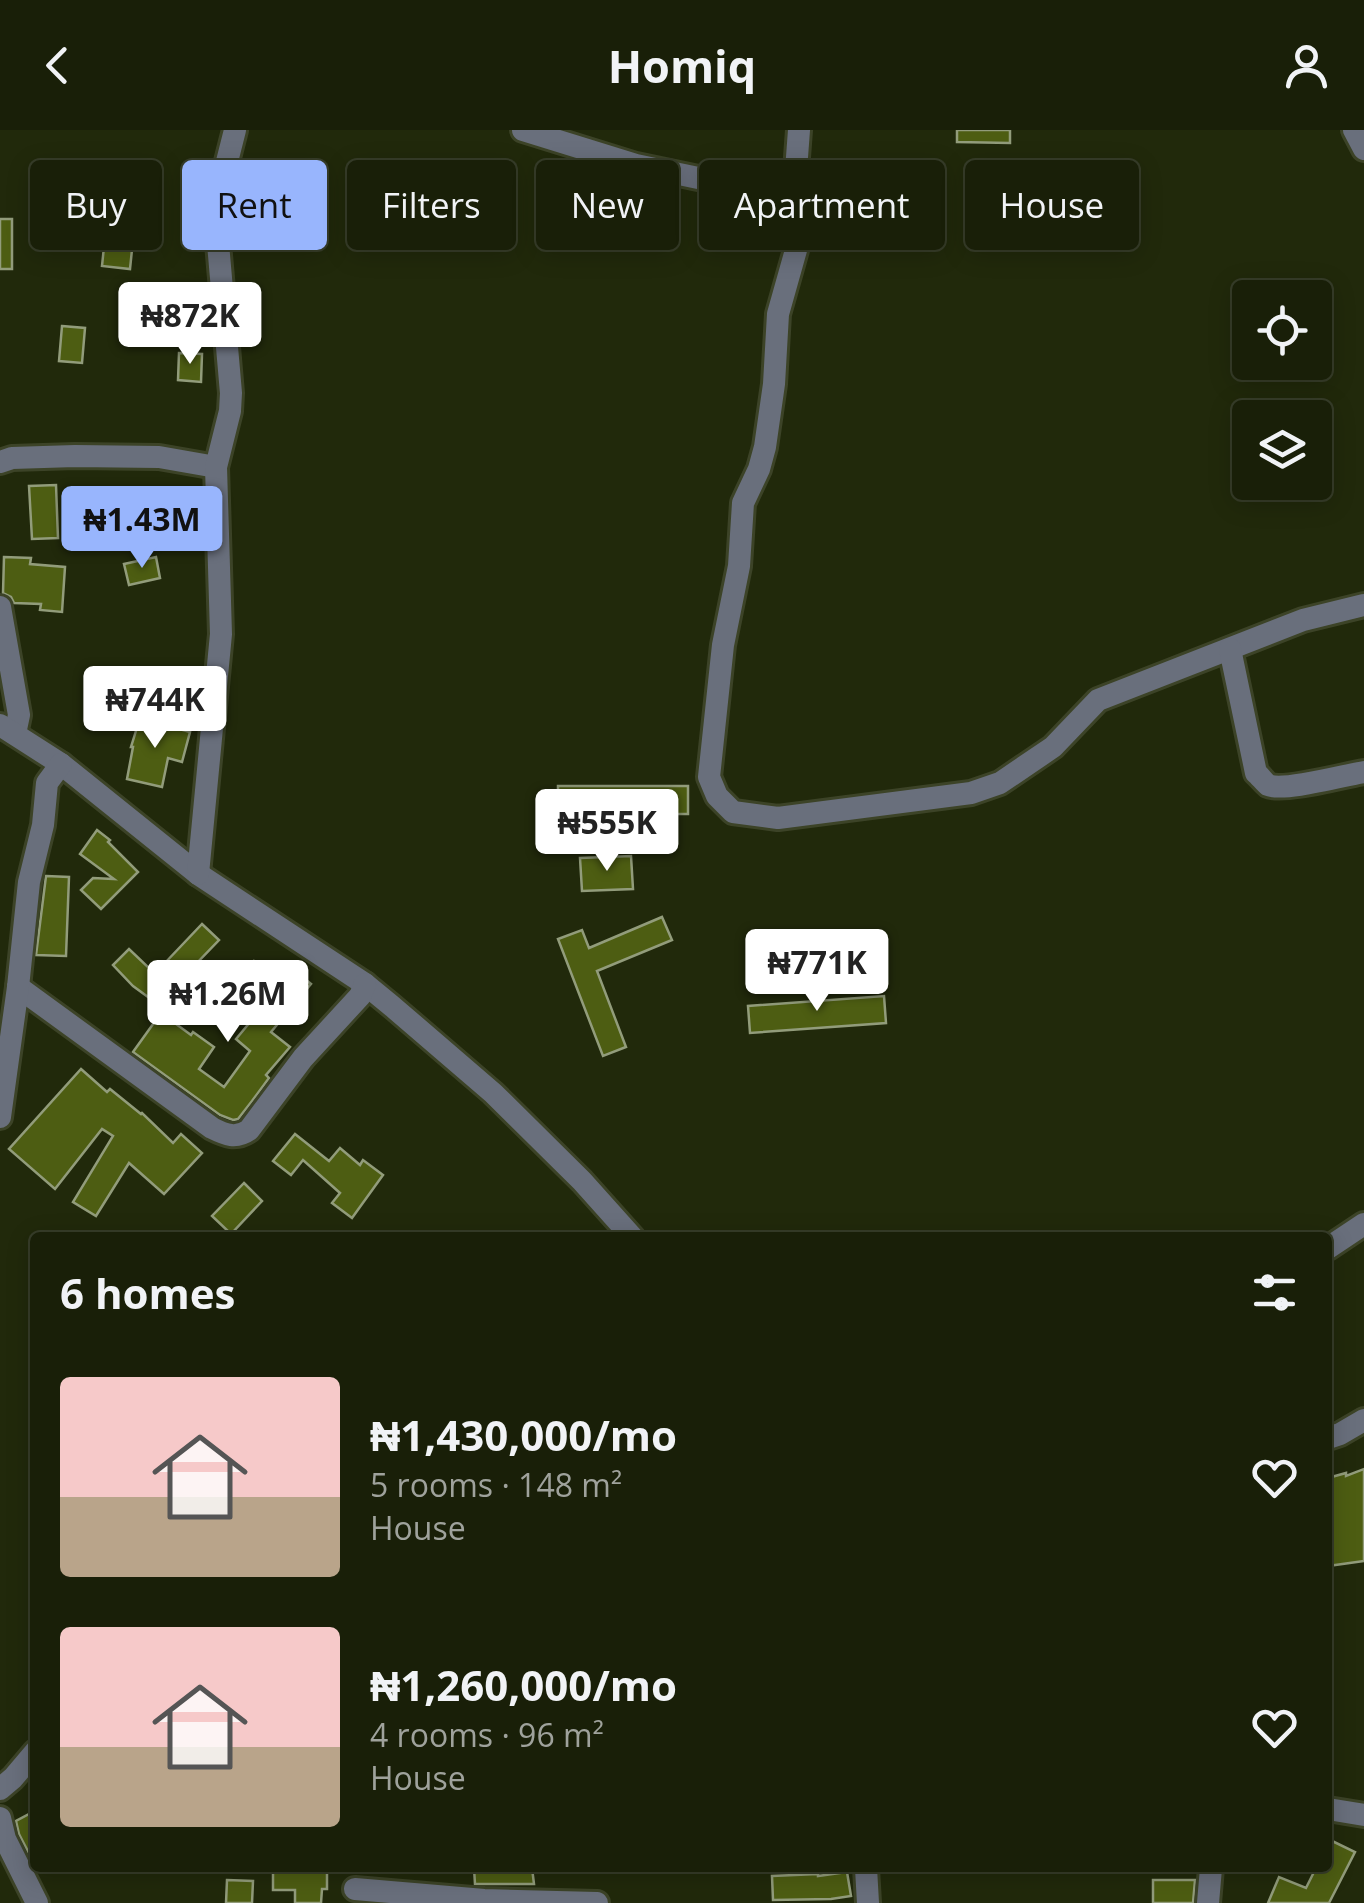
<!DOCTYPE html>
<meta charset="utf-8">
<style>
body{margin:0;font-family:"Open Sans",sans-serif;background:#222712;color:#f1f3f6;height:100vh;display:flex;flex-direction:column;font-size:38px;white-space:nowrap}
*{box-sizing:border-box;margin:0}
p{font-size:32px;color:#9fa29c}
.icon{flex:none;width:55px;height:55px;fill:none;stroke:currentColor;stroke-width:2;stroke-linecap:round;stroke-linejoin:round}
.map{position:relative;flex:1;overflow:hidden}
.drawer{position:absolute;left:30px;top:1102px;width:1302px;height:640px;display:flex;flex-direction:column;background:#191f08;border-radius:10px;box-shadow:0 5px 25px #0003,0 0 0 2px #373d29}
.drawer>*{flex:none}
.banner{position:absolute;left:30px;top:30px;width:1305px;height:90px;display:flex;gap:20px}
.controls{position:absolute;left:1232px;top:150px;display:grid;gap:20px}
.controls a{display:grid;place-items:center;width:100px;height:100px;border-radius:10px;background:#191f08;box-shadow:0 5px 25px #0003,0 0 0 2px #373d29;font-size:50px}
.price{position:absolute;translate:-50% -85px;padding:0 22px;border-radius:10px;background:#fff;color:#222;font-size:32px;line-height:65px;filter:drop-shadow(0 2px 5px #0008)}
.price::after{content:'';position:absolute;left:50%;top:60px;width:30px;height:22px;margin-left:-15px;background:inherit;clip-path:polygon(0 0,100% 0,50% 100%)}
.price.active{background:#98b5fd;color:#111}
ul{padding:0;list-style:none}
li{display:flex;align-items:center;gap:30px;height:250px;padding:0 30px}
li span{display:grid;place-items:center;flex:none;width:280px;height:200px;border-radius:10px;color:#555}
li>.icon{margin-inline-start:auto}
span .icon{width:120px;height:120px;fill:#fffc;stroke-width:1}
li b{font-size:42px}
h2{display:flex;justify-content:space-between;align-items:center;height:120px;padding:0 30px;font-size:42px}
.tag{padding:0 35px;border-radius:10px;background:#191f08;box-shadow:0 5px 25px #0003,0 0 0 2px #373d29;font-size:35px;line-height:90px}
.tag.active{background:#98b5fd;color:#111}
header{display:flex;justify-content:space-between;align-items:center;height:130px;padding:0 30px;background:#191f08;font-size:45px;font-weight:700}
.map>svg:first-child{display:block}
</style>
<header><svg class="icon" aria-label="back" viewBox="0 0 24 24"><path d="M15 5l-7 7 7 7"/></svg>Homiq<svg class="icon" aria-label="person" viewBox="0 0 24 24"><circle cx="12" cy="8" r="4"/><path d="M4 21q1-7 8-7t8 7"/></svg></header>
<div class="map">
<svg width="1364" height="1773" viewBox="0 0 1364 1773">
<rect width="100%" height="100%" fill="#21290b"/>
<g fill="#4d5d12" stroke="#929c7b" stroke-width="2.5">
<path d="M 957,0 L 1010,0 L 1010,13 L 957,12 Z"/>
<path d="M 816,36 L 838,38 L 836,68 L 814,67 Z"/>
<path d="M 91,42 L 121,48 L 116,72 L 86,66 Z"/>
<rect x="0" y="89" width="12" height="50"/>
<path d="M 105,107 L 133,110 L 130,139 L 102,136 Z"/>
<path d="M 62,196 L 85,198 L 82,233 L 59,231 Z"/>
<path d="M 179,223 L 202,224 L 201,252 L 178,250 Z"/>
<path d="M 56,355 L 58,408 L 32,409 L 29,356 Z"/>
<path d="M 4,427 L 31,428 L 30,434 L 65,437 L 62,482 L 40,480 L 41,474 L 14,473 L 11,467 L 3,463 Z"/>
<path d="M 156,427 L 160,448 L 129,455 L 124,434 Z"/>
<path d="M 140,588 L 190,602 L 182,632 L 168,628 L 162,657 L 127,649 L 133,617 L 131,617 Z"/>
<rect x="558" y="656" width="130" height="28"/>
<path d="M 97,700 L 110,710 L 108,712 L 138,742 L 101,779 L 81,760 L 93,748 L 114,749 L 80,724 Z"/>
<path d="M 631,726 L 633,759 L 582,761 L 580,728 Z"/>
<path d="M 46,746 L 69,747 L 66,826 L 36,825 Z"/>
<path d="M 662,787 L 672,810 L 597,841 L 626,917 L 603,926 L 558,809 L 582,800 L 589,818 Z"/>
<path d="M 202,794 L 219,810 L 192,838 L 190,835 L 159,875 L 133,856 L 113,835 L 129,819 L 153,842 L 160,833 L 163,835 Z"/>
<path d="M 254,831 L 283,852 L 293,839 L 311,854 L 271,902 L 290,917 L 266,945 L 269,948 L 252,971 L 238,989 L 233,990 L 220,985 L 133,922 L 161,883 L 191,905 L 193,902 L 214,917 L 199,939 L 224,957 L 250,921 L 236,909 L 261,879 L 233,858 Z"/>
<path d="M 884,866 L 886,893 L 750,903 L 748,876 Z"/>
<path d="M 81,939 L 107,962 L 110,959 L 141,984 L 142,983 L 173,1013 L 181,1004 L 202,1023 L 164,1064 L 129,1033 L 96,1086 L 73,1072 L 113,1006 L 102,999 L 55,1059 L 9,1019 Z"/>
<path d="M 295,1004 L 329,1031 L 340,1018 L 360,1035 L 363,1030 L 383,1045 L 352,1088 L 332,1073 L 340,1063 L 303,1030 L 291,1045 L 273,1031 Z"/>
<path d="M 244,1053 L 262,1071 L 231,1104 L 212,1086 Z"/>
<path d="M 1364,1339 L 1364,1431 L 1328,1436 L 1328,1366 L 1331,1365 L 1328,1348 L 1346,1343 L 1346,1346 Z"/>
<path d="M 31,1683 L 35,1691 L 35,1735 L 19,1704 L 16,1691 Z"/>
<path d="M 1328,1709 L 1355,1722 L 1329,1773 L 1268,1773 L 1279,1747 L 1306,1758 L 1316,1738 L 1328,1738 Z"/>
<path d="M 273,1738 L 327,1738 L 327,1759 L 322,1759 L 321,1773 L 295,1773 L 295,1760 L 273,1760 Z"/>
<path d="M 474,1738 L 532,1738 L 534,1754 L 475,1754 Z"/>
<path d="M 847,1742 L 851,1766 L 831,1769 L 773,1770 L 772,1746 L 818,1744 L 818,1746 Z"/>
<path d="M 227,1750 L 253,1751 L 252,1773 L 226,1773 Z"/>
<path d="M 1153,1750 L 1195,1750 L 1193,1773 L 1153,1773 Z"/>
</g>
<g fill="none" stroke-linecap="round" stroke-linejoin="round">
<g stroke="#3c4327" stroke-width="28">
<g id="minor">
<path d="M 523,0 L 636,35 L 794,68"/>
<path d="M 799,0 L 794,68 L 796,120 L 778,184 L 774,254 L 765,317 L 759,339 L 743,373 L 739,436 L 723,515 L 709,647 L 717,666 L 733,682 L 778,688 L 971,663 L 1000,653 L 1053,617 L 1098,570 L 1303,490 L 1364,475"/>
<path d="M 1354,0 L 1364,19"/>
<path d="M 0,332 L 12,328 L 75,326 L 159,327 L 216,337"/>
<path d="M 0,477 L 19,585 L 15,604"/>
<path d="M 1230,519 L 1256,643 C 1259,645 1265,653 1268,655 C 1283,662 1345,645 1364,642"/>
<path d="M 0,595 L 61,634 L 198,744 L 365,854 L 393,877 L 493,963 L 582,1051 L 633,1108"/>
<path d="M 198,744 L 221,504 L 216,337 L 230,281 L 231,263 L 215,79 L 235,0"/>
<path d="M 18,857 L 212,998 C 226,1005 236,1009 249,1000 L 303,928 L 360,866 L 365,854"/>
<path d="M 0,987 L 18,857 L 29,752 L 43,695 L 47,653 L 61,634"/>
<path d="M 1328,1118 L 1364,1094"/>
<path d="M 1328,1308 L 1340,1304 L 1364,1290"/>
<path d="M 0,1659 L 13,1648 L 35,1622"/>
<path d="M 1328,1679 L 1364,1685"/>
<path d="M 0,1688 L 5,1709 L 37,1773"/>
<path d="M 866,1738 L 868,1773"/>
<path d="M 355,1759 L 484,1770 L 597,1773"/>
<path d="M 1208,1773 L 1211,1738"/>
</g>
</g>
<use href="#minor" stroke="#696f7c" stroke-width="22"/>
</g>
</svg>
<div class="controls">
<a><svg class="icon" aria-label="locate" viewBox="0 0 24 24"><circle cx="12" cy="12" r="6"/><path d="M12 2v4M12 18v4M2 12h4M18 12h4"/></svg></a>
<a><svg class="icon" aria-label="layers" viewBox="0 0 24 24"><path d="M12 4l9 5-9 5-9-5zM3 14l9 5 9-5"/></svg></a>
</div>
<b class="price" style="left:190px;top:237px">₦872K</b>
<b class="price active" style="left:142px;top:441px">₦1.43M</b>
<b class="price" style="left:155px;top:621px">₦744K</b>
<b class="price" style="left:607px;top:744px">₦555K</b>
<b class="price" style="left:817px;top:884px">₦771K</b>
<b class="price" style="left:228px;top:915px">₦1.26M</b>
<div class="banner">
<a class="tag">Buy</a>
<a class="tag active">Rent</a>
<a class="tag">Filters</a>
<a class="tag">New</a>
<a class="tag">Apartment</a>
<a class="tag">House</a>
</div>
<section class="drawer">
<h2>6 homes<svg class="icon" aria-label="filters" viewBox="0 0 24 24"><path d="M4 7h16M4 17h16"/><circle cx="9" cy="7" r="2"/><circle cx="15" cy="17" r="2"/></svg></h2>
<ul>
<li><span style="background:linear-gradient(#f6c9c9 60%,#b9a48a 0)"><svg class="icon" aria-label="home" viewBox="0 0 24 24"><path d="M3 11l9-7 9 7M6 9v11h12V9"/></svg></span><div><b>₦1,430,000/mo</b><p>5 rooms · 148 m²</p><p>House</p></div><svg class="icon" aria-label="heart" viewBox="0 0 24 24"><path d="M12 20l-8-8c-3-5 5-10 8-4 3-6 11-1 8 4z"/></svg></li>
<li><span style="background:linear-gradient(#f6c9c9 60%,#b9a48a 0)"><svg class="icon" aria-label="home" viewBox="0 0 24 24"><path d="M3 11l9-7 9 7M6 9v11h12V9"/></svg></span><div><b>₦1,260,000/mo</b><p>4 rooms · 96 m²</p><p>House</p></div><svg class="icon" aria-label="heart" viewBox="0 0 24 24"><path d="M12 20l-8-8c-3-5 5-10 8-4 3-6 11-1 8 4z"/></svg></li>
</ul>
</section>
</div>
